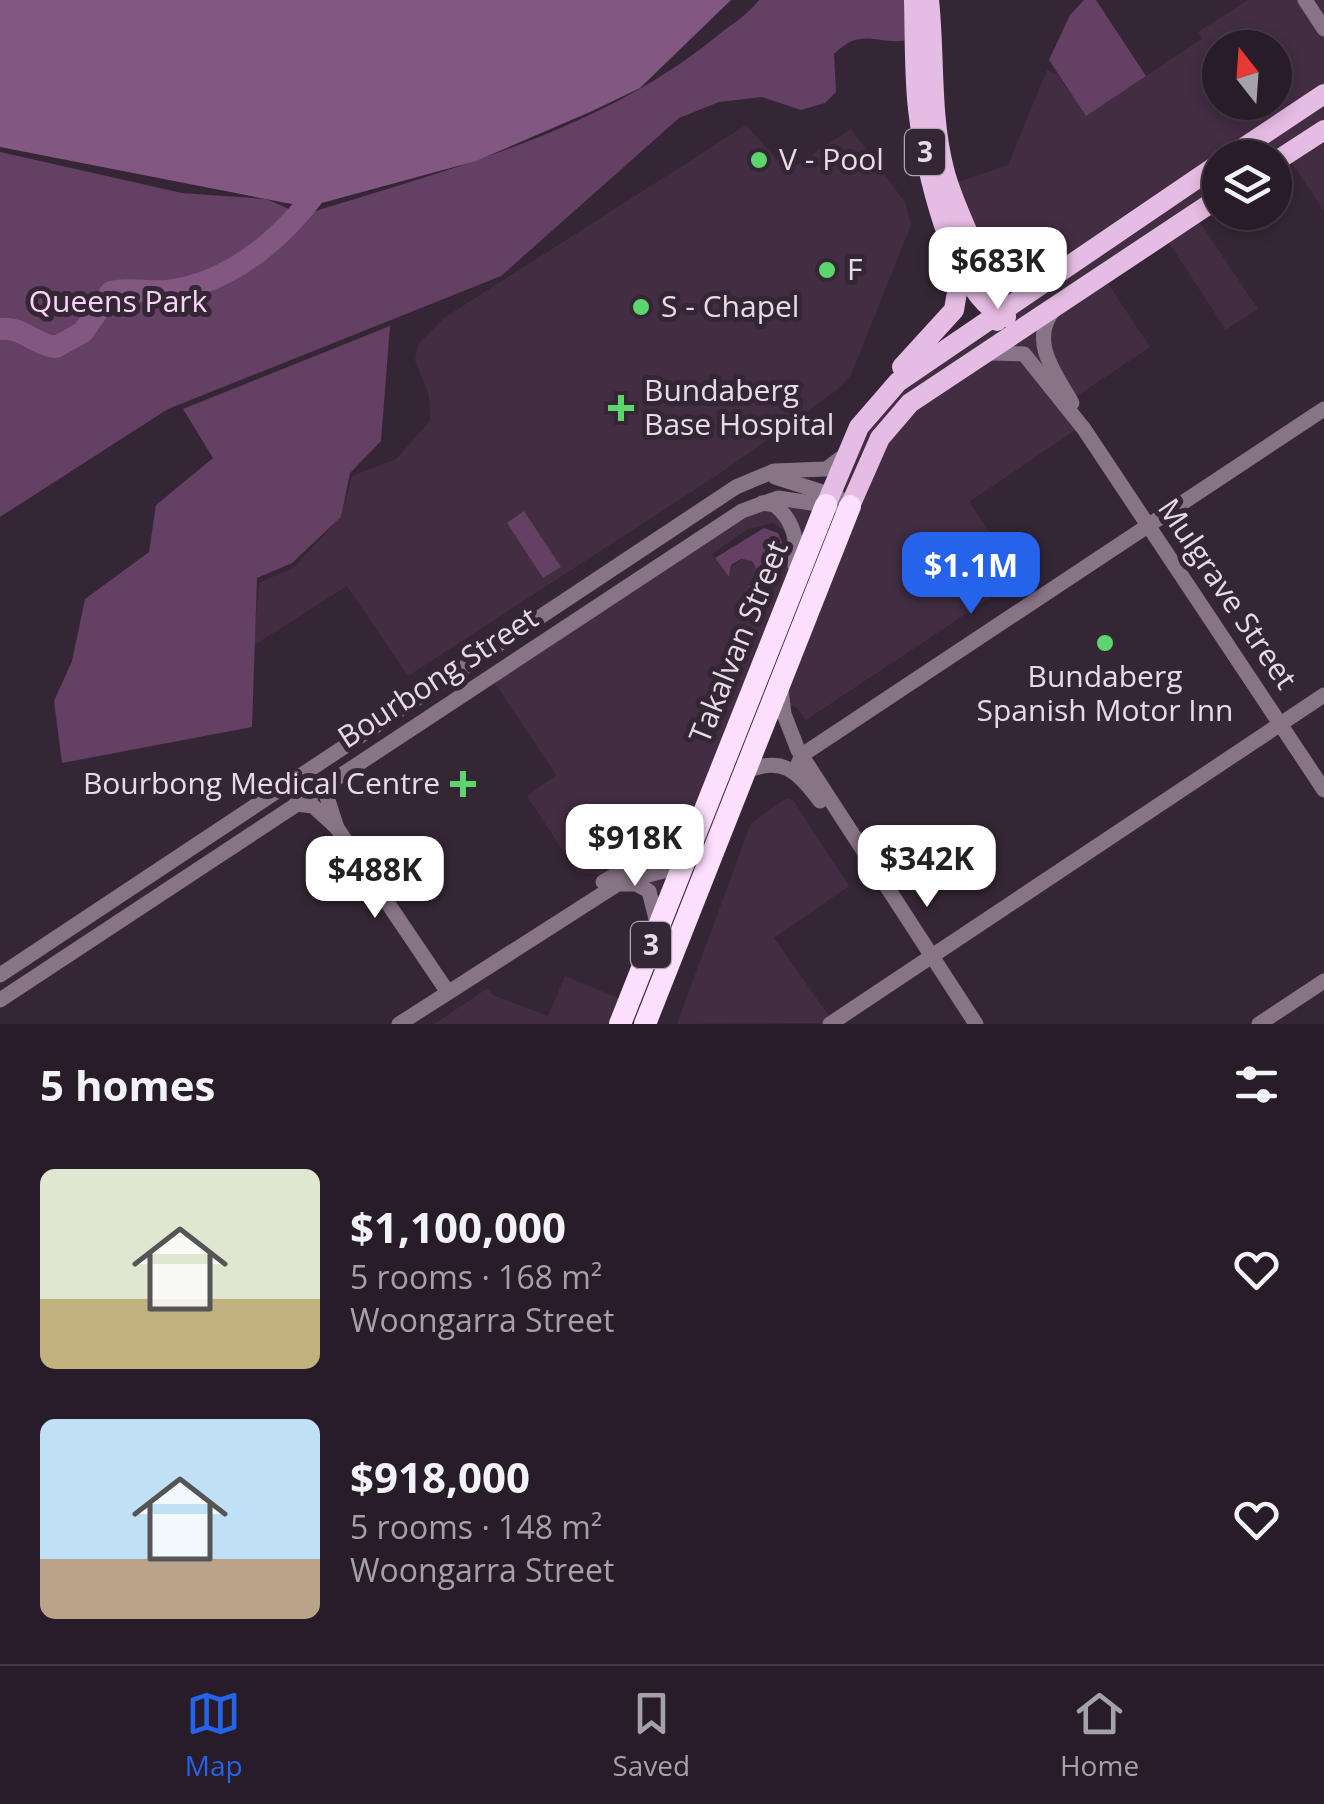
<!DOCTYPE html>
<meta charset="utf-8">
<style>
body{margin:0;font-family:"Open Sans",sans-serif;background:#302530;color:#f1f3f6;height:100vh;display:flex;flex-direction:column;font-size:38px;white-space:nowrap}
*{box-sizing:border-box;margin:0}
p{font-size:32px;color:#a5a1a8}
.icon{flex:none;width:55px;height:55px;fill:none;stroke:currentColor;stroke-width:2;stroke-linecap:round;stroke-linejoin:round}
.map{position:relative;height:1024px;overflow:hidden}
.side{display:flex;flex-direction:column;background:#281c28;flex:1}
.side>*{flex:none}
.needle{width:65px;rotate:343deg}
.buttons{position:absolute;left:1202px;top:30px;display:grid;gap:20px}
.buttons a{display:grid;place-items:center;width:90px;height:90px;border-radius:50%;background:#281c28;box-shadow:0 5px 15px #0003,0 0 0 2px #443a45;font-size:50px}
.price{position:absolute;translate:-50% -85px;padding:0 22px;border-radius:20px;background:#fff;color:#222;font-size:32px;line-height:65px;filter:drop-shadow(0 2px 5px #0008)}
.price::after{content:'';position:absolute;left:50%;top:60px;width:30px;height:22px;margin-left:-15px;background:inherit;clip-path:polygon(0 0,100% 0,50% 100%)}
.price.current{background:#2563eb;color:#fff}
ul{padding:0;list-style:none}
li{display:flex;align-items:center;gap:30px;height:250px;padding:0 40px}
li span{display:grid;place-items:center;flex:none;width:280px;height:200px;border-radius:15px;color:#555}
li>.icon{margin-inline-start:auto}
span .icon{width:120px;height:120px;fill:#fffc;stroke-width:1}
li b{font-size:42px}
h2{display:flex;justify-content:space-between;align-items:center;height:120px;padding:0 40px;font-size:42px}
.dock{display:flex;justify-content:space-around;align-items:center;height:140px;border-top:2px solid #443a45;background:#281c28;font-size:28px;color:#a5a1a8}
.dock a{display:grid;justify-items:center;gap:5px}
.dock .current{color:#2563eb}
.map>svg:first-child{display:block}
</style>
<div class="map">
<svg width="1324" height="1024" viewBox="0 0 1324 1024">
<rect width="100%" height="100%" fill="#352635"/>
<g fill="#422d42" fill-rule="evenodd">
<path d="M 1248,0 L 1324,0 L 1324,211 L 1285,153 L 1275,158 L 1220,158 L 1220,195 L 1193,212 L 1258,309 L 1226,330 L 1162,232 L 1101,273 L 1150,347 L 1068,402 L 1083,425 L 969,502 L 1020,578 L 806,720 L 797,708 L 765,694 L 816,558 L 680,901 L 618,878 L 577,872 L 527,796 L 556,775 L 492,679 L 743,512 L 811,503 L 849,469 L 873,423 L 911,383 L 1003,324 L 964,251 L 940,188 L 1008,165 L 1047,70 L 1057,74 L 1086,115 L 1202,39 L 1198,32 ZM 1220,48 L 1275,48 L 1275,102 L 1220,102 ZM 773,523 L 785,532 L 788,548 L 772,591 L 747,587 L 758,570 L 751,561 L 741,560 L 732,566 L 729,577 L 712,554 L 748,529 Z"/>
<path d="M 746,125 L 787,171 L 851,129 L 905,202 L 911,225 L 851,375 L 837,390 L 719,474 L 408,676 L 347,586 L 253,646 L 259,583 L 294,567 L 341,517 L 352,476 L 396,459 L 430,421 L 429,395 L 415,361 L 418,344 L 444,318 Z"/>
<path d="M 787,798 L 793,800 L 849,886 L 774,938 L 834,1023 L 677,1024 L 751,823 Z"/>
<path d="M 565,976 L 640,1007 L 633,1024 L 434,1024 L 488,988 L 493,995 L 548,1016 Z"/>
</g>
<g fill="#634064">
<path d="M 759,0 L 907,0 L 909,40 C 875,46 863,26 834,54 L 836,92 L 825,103 L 801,110 L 762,97 L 719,102 L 679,118 L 501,276 L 168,409 L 0,517 L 0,152 L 182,193 L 266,199 L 303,215 C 442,171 596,133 712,40 C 727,27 747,16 759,0 Z"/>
<path d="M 1084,0 L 1096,0 L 1146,76 L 1086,116 L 1049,60 L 1070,15 Z"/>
<path d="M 390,326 L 381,441 L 350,473 L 341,517 L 292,563 L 257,578 L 252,727 L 62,763 L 54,701 L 72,661 L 85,599 L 149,552 L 156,505 L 213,458 L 183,409 Z"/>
<path d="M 524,511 L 561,567 L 543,578 L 507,523 Z"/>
<path d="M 764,528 L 778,533 L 783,545 L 766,590 L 747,587 L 756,581 L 758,571 L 752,561 L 741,559 L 731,565 L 729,577 L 715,558 Z"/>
</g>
<path fill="#825883" d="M 0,0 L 731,0 L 640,88 L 590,112 L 476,161 L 307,207 L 0,147 Z"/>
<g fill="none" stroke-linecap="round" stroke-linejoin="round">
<path stroke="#825883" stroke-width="22" d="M 0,329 C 23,326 34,345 56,347 L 83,332 L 111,292 C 129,287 148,293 167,291 C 233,283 288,234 324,181"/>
<g stroke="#887487" stroke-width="15">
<path d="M 1305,0 L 1324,29"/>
<path d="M 1053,311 C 1029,342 1056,374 1072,403"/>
<path d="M 991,353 L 1024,354 L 1084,429 L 1324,790"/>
<path d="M 775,477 L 838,497"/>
<path d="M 762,503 L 775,505 C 795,522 798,542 795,566"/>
<path d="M 781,690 L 784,714 L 798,750 L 976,1024"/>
<path d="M 795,771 L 802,755 L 1324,409"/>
<path d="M 745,772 C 782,755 797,771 820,801"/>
<path d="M 296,804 L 313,806 L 337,828 L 327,797 L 334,781"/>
<path d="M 337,828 L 447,991"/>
<path d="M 603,882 L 698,826"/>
<path d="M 622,884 L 636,884 L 649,891 L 657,923"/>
<path d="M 0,975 L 736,487 L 774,471 L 826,469 L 845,455"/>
<path d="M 0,1000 L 742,511 L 778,498 L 831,506"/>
<path d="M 399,1024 L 621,882 L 683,866"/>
<path d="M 830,1024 L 1324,695"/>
<path d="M 1259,1024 L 1324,981"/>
</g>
<g stroke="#e5bce4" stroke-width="20">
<path d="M 914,0 C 915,36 914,73 918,109 C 924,162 952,297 1006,317"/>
<path d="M 929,0 C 935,56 930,114 944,169 C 955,216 996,280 997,321"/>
<path d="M 1228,158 L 1324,94"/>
<path d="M 1275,162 L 1324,130"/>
<path d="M 902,367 L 954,310 L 961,268"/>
<path d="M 826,505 L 859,427 L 898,382 L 1220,163"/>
<path d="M 850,506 L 880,438 L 910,403 L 1220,197"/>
</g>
<g stroke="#fee0fe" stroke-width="22">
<path d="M 620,1024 L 826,505"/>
<path d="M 645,1024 L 850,506"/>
</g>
</g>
<g fill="#5cd56d" stroke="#352635" stroke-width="4">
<circle cx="759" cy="160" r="10"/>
<circle cx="827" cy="270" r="10"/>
<circle cx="641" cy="307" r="10"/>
<path d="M616 393h10v10h10v10h-10v10h-10v-10h-10v-10h10z"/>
<circle cx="1105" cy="643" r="10"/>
<path d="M458 769h10v10h10v10h-10v10h-10v-10h-10v-10h10z"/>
</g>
<g text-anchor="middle" stroke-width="10" stroke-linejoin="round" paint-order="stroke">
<g fill="#352635" stroke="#b2a5b1" stroke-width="2.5">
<rect x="905" y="129" width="40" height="46" rx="8"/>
<rect x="631" y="922" width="40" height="46" rx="8"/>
</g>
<g font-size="28" font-weight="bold" fill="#e7dce6">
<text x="925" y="162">3</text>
<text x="651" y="955">3</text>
</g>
<g font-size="30" fill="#e7dce6" stroke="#352635" text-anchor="start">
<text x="779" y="170">V - Pool</text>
<text x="847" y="280">F</text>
<text x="661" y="317">S - Chapel</text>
<text x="644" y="401">Bundaberg<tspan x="644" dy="34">Base Hospital</tspan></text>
<text x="1105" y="687" text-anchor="middle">Bundaberg<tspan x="1105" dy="34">Spanish Motor Inn</tspan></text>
<text x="440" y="794" text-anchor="end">Bourbong Medical Centre</text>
</g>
<g font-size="30" fill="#fad3fa" stroke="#352635">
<text x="118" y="312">Queens Park</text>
</g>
<g font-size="30" fill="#e7dce6" stroke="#352635">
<text transform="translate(1227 594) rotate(56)" y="10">Mulgrave Street</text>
<text transform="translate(739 642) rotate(-68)" y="10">Takalvan Street</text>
<text transform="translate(438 678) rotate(-33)" y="10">Bourbong Street</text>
</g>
</g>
</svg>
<div class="buttons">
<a><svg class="needle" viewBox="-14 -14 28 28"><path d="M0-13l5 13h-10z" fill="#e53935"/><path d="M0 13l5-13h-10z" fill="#a5a1a8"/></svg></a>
<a><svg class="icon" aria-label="layers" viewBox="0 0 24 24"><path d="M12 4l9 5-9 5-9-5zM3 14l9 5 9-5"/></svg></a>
</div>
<b class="price" style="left:998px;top:312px">$683K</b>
<b class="price current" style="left:971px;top:617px">$1.1M</b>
<b class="price" style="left:635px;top:889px">$918K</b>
<b class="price" style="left:927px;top:910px">$342K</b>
<b class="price" style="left:375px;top:921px">$488K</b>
</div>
<section class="side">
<h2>5 homes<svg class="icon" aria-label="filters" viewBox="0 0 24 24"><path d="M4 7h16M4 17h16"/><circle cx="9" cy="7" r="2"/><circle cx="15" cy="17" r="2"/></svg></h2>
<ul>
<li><span style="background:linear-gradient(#dfe7d0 65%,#c2b280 0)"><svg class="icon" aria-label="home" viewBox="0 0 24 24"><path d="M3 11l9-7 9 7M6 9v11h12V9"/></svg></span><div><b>$1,100,000</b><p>5 rooms · 168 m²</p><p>Woongarra Street</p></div><svg class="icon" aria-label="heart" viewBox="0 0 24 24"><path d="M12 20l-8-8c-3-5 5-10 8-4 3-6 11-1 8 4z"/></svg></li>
<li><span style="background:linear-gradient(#bfe0f5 70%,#b9a48a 0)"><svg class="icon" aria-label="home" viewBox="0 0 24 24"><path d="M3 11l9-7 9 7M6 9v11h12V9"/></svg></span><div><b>$918,000</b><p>5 rooms · 148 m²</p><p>Woongarra Street</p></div><svg class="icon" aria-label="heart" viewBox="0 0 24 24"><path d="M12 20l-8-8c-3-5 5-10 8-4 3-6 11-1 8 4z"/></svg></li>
</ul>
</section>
<nav class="dock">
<a class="current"><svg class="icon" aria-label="map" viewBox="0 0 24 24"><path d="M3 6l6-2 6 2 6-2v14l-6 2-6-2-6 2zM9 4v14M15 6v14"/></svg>Map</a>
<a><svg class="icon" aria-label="saved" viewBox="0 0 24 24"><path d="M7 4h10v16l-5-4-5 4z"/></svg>Saved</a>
<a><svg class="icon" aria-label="home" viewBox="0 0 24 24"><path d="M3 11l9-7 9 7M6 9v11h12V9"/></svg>Home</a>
</nav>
